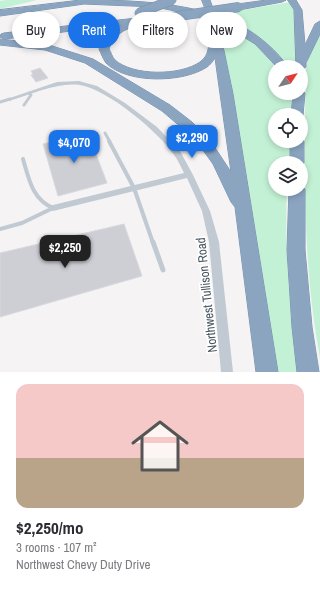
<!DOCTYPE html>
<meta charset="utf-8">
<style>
body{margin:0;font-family:"Archivo Narrow",sans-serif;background:#f7f7f7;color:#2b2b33;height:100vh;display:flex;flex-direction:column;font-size:15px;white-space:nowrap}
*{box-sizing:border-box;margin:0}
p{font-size:13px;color:#7c7c81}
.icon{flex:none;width:22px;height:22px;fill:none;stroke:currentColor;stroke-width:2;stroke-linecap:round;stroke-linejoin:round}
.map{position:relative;height:372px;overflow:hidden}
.panel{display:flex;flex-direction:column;background:#fff;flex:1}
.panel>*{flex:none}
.guide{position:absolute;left:12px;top:12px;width:296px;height:36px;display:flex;gap:8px}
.needle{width:26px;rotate:55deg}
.buttons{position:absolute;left:268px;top:60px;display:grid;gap:8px}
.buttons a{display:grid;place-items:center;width:40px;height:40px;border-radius:50%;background:#fff;box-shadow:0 2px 6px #0003;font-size:20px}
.price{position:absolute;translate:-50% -34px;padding:0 9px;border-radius:8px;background:#1a73e8;color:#fff;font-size:13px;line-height:26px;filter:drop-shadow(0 1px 2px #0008)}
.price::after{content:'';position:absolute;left:50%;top:24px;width:12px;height:9px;margin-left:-6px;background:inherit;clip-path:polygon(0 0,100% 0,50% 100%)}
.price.active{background:#222;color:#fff}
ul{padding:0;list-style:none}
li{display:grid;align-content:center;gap:8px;height:212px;padding:0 16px}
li+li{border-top:1px solid #e1e1e2}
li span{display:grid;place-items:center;height:124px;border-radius:12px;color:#555}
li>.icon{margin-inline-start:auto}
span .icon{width:72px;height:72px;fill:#fffc;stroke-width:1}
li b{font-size:17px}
.pill{padding:0 14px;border-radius:18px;background:#fff;box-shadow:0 2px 6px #0003;font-size:14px;line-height:36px}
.pill.active{background:#1a73e8;color:#fff}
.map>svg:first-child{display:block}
</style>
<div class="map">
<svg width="320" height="372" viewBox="0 0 320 372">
<rect width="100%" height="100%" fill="#f5f3f3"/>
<g fill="#c3f1d5">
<path d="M 7,0 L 37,0 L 0,9 L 0,1 Z"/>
<path d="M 292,2 L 295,7 L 296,67 L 288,67 L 273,50 L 245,34 L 280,67 L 275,67 L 275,93 L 291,93 L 291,115 L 275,115 L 275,141 L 290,141 L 289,163 L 275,163 L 275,189 L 287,189 C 284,251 290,311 298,372 L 278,372 L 217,14 Z"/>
<path d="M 320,29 L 320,358 C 302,262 304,165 306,68 L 309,55 Z"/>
</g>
<g fill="#cdcfd5" stroke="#d7d9de">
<path d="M 40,68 L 48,78 L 36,82 L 31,75 L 33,74 L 31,71 Z"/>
<path d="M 88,133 L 107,183 L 58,196 L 43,144 Z"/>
<path d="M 124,224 L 142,276 L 0,317 L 0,253 Z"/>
</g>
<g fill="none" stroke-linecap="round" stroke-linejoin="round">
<g stroke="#7690ad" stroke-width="1">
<g id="highway">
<path d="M 81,0 C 122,0 162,1 202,11 L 203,13 L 199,16 L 156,7 L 84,4 L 0,16 L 0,10 Z"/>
<path d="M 202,0 L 210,0 L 218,22 L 233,94 L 278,372 L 256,372 L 235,207 L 231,202 L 213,164 L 200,146 L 182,128 L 162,111 L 85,63 L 45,50 L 0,45 L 0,39 L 46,44 L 93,59 L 170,105 L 192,122 L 210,140 L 231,172 L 215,58 C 213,61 210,65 207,67 C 183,83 127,84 106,63 C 103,59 101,53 99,49 C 103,37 110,30 122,25 L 4,39 L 0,37 L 1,34 L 4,33 L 172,14 L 176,17 L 175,19 C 153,24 117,22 109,49 C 111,52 112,57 115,60 C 133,76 180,76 200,62 C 211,54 206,46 212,39 L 210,22 Z"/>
<path d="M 267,0 L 286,0 L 282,2 L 239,10 L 235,7 L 239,4 Z"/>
<path d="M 288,0 L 296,0 L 302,10 L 305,45 L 315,24 L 320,21 L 320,34 L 306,63 L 306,67 L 301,70 L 301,67 L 296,67 L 294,10 Z"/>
<path d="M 229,21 C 250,27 276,49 288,67 L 277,67 L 255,44 L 226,26 L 224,24 Z"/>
<path d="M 301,90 L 305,93 L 303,115 L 301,118 L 301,115 L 291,115 L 293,93 L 301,93 Z"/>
<path d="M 301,138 L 304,141 L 304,163 L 301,167 L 301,163 L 290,163 L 290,141 L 301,141 Z"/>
<path d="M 301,185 L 305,189 L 305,250 L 312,327 L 319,372 L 297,372 L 292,327 L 287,250 L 289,189 L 301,189 Z"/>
</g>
</g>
<g stroke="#c1cad2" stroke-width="3">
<path d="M 0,102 L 10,99"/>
<path d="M 24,105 L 31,95 L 29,93"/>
<path d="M 105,133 L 110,142"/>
</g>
<g stroke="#c1cad2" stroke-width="4">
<path d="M 109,141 L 134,188 L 153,243"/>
<path d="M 23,159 C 29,179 32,199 53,208"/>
<path d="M 0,229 L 22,223 L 53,208"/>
</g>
<path stroke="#c1cad2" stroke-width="5" d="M 153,242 L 163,270"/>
<path fill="#c1cad2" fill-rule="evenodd" d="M 79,81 L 97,86 L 125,103 L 157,127 L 180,151 L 193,175 L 210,211 L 219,242 L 233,372 L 221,372 L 209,242 L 202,211 L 187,178 L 53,211 L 50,210 L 49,208 L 50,206 L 53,205 L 184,173 C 181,167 178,160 174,155 C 159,132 107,89 80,85 C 57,82 33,94 12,100 L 10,101 L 7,99 L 57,82 Z"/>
<use href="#highway" fill="#8ba5c1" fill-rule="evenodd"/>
<g stroke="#7690ad" stroke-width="10" stroke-linecap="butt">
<g id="highway-bridge">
<path d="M 139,13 L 172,0"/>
<path d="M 200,13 L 229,24"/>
<path d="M 172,17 L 239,7"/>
</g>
</g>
<use href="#highway-bridge" stroke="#8ba5c1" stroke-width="9"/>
</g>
<g text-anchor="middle" stroke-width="3.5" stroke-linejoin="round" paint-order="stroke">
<g font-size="13" fill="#4a5661" stroke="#fff">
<text transform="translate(206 295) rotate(-96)" y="5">Northwest Tullison Road</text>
</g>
</g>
</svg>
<div class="buttons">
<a><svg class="needle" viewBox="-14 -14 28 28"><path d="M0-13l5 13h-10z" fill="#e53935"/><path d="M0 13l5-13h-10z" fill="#7c7c81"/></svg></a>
<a><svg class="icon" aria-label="locate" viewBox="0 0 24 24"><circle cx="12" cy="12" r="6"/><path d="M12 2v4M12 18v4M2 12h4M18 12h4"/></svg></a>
<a><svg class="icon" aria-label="layers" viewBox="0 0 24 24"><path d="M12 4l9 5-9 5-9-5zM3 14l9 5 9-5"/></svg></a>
</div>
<b class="price" style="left:192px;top:159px">$2,290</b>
<b class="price" style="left:74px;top:164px">$4,070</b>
<b class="price active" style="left:65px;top:269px">$2,250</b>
<div class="guide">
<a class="pill">Buy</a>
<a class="pill active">Rent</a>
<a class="pill">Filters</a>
<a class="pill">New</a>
</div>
</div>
<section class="panel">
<ul>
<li><span style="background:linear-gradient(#f6c9c9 60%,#b9a48a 0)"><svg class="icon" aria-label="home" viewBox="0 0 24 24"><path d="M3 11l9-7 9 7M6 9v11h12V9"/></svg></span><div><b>$2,250/mo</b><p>3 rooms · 107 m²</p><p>Northwest Chevy Duty Drive</p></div></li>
</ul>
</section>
